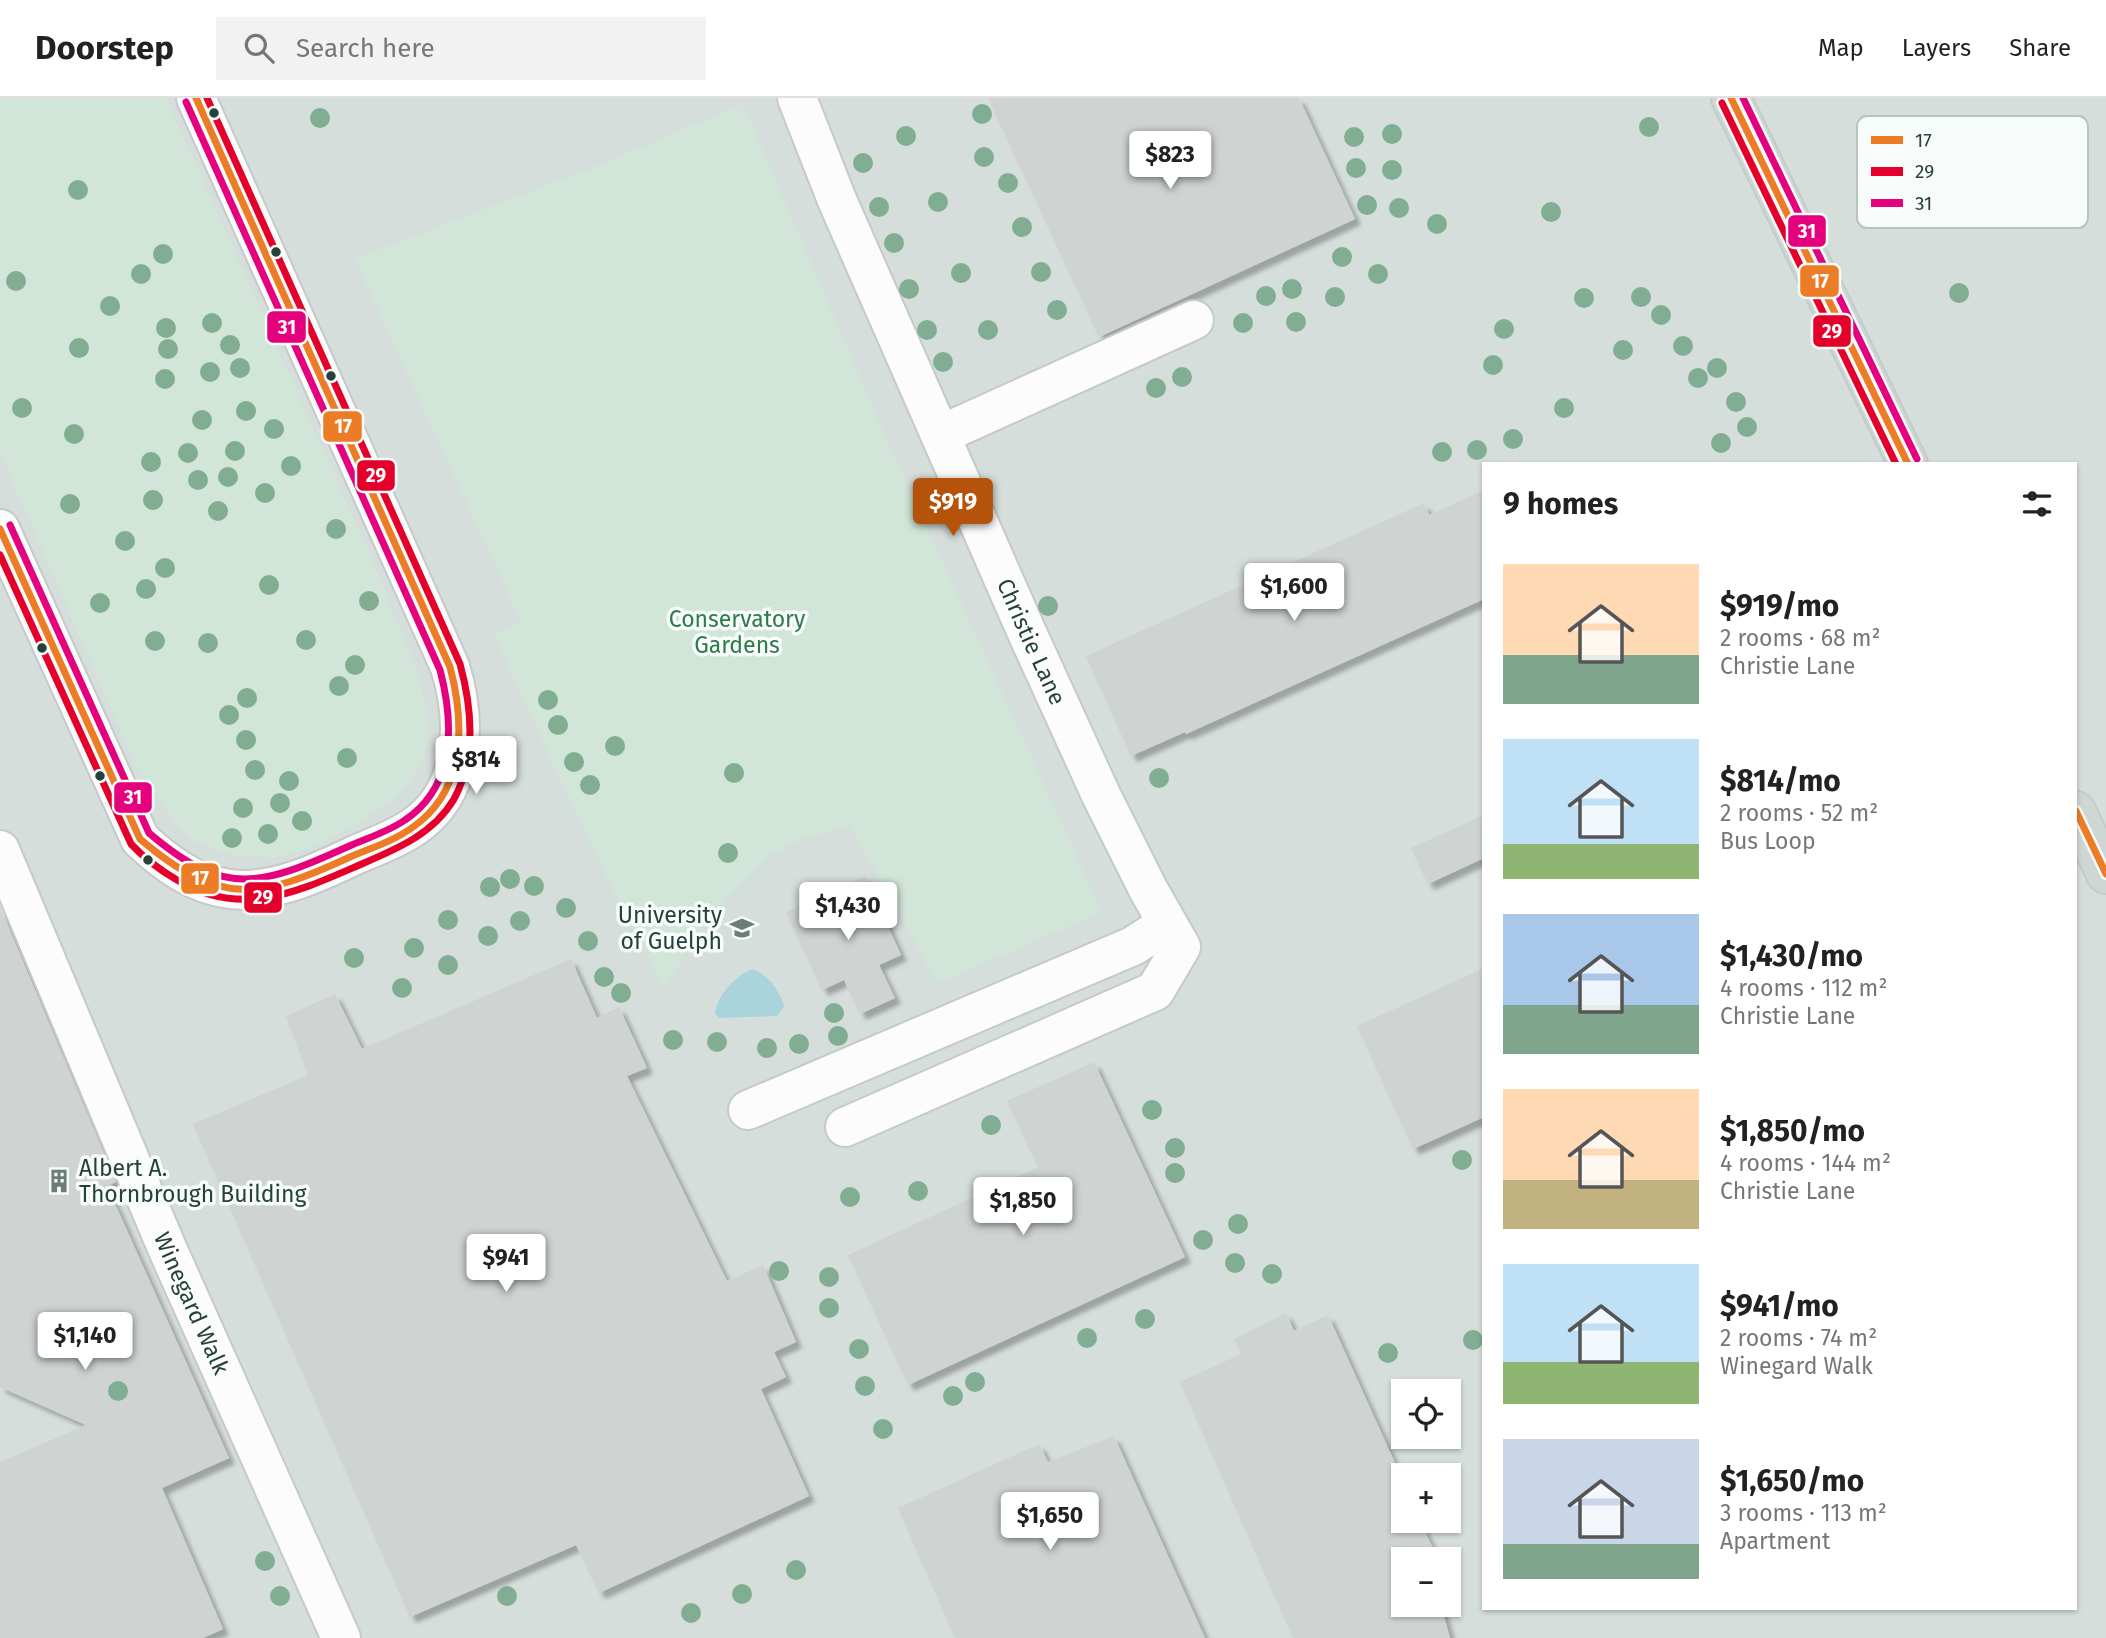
<!DOCTYPE html>
<meta charset="utf-8">
<style>
body{margin:0;font-family:"Fira Sans",sans-serif;background:#f2f2f2;color:#222;height:100vh;display:flex;flex-direction:column;font-size:26px;white-space:nowrap}
*{box-sizing:border-box;margin:0}
p{font-size:23px;color:#767676}
.icon{flex:none;width:38px;height:38px;fill:none;stroke:currentColor;stroke-width:2;stroke-linecap:round;stroke-linejoin:round}
.map{position:relative;flex:1;overflow:hidden}
.side{position:absolute;left:1482px;top:364px;width:595px;height:1148px;display:flex;flex-direction:column;background:#fff;border-radius:0px;box-shadow:0 2px 5px #0004}
.side>*{flex:none}
.tools{position:absolute;left:1391px;top:1281px;display:grid;gap:14px}
.tools a{display:grid;place-items:center;width:70px;height:70px;border-radius:0px;background:#fff;box-shadow:0 2px 5px #0004;font-size:35px}
.price{position:absolute;translate:-50% -60px;padding:0 16px;border-radius:7px;background:#fff;color:#222;font-size:23px;line-height:46px;filter:drop-shadow(0 2px 4px #0008)}
.price::after{content:'';position:absolute;left:50%;top:42px;width:21px;height:16px;margin-left:-10px;background:inherit;clip-path:polygon(0 0,100% 0,50% 100%)}
.price.active{background:#b45309;color:#fff}
ul{padding:0;list-style:none}
li{display:flex;align-items:center;gap:21px;height:175px;padding:0 21px}
li span{display:grid;place-items:center;flex:none;width:196px;height:140px;border-radius:0px;color:#555}
li>.icon{margin-inline-start:auto}
span .icon{width:84px;height:84px;fill:#fffc;stroke-width:1}
li b{font-size:30px}
h2{display:flex;justify-content:space-between;align-items:center;height:84px;padding:0 21px;font-size:30px}
header{display:flex;align-items:center;gap:42px;box-sizing:border-box;height:98px;padding:0 35px;background:#fff;border-bottom:2px solid #e0e0e0}
header strong{font-size:33px}
nav{display:flex;gap:38px;margin-inline-start:auto;font-size:24px}
.search{width:490px;height:63px;background:#f2f2f2;display:flex;align-items:center;gap:18px;box-sizing:border-box;padding:0 24px;border-radius:0px;color:#767676;font-size:26px}
.map>svg:first-child{display:block}
</style>
<header>
<strong>Doorstep</strong>
<div class="search"><svg class="icon" aria-label="search" viewBox="0 0 24 24"><circle cx="10" cy="10" r="6"/><path d="M15 15l6 6"/></svg>Search here</div>
<nav><a>Map</a><a>Layers</a><a>Share</a></nav>
</header>
<div class="map">
<svg width="2106" height="1540" viewBox="0 0 2106 1540">
<defs>
<filter id="shadow"><feDropShadow dx="6" dy="6" stdDeviation="2" flood-color="#0004"/></filter>
</defs>
<rect width="100%" height="100%" fill="#e8edeb"/>
<path fill="#d6dedb" fill-rule="evenodd" d="M 0,0 L 2106,0 L 2106,1540 L 0,1540 ZM 1484,366 L 2076,366 L 2076,1510 L 1484,1510 ZM 1404,1293 L 1449,1293 L 1449,1339 L 1404,1339 ZM 1404,1377 L 1449,1377 L 1449,1423 L 1404,1423 ZM 1404,1461 L 1449,1461 L 1449,1507 L 1404,1507 Z"/>
<g fill="#d1e6d8">
<path d="M 0,0 L 166,0 L 366,448 L 413,562 L 428,616 L 429,642 L 425,654 L 410,685 L 394,701 L 351,730 L 316,747 L 296,755 L 274,760 L 229,756 L 192,742 L 177,727 L 137,671 L 0,354 Z"/>
<path d="M 743,6 L 890,349 L 1102,814 L 937,885 L 850,727 L 801,741 L 769,758 L 731,796 L 703,831 L 663,890 C 603,774 548,657 495,538 L 521,523 L 355,161 L 605,65 Z"/>
</g>
<path fill="#a9d4db" d="M 753,871 C 768,877 780,893 784,908 L 777,918 L 719,920 L 715,916 C 716,898 736,877 753,871 Z"/>
<g fill="#cfd4d2" filter="url(#shadow)">
<path d="M 988,0 L 1299,0 L 1355,121 L 1099,239 Z"/>
<path d="M 1484,392 L 1484,501 L 1186,636 L 1185,634 L 1131,658 L 1086,558 L 1424,405 L 1429,417 Z"/>
<path d="M 1484,717 L 1484,760 L 1428,786 L 1411,750 Z"/>
<path d="M 865,778 L 901,857 L 879,867 L 895,900 L 860,916 L 844,882 L 822,892 L 786,814 Z"/>
<path d="M 0,809 L 116,1084 L 107,1088 L 229,1360 L 162,1390 L 223,1531 L 203,1540 L 0,1540 L 0,1364 L 86,1327 L 0,1289 Z"/>
<path d="M 571,861 L 597,920 L 619,909 L 647,970 L 627,978 L 727,1183 L 763,1167 L 796,1244 L 774,1254 L 786,1279 L 761,1291 L 809,1398 L 599,1495 L 576,1447 L 410,1519 L 193,1026 L 308,977 L 286,918 L 335,896 L 362,951 Z"/>
<path d="M 1484,870 L 1484,1019 L 1413,1051 L 1357,928 Z"/>
<path d="M 1094,964 L 1185,1159 L 908,1287 L 848,1157 L 1038,1069 L 1007,1003 Z"/>
<path d="M 1286,1215 L 1294,1233 L 1328,1217 L 1404,1385 L 1404,1423 L 1420,1423 L 1438,1461 L 1404,1461 L 1404,1507 L 1441,1507 L 1450,1540 L 1293,1540 L 1180,1284 L 1241,1256 L 1234,1241 Z"/>
<path d="M 1114,1338 L 1205,1540 L 955,1540 L 898,1410 L 1039,1346 L 1048,1364 Z"/>
</g>
<g fill="none" stroke-linecap="round" stroke-linejoin="round">
<g stroke="#c5cac8" stroke-width="42">
<g id="minor">
<path id="s1" d="M 797,0 L 837,102 L 1028,537 L 1101,697 L 1148,791 L 1181,849 L 1155,893 L 845,1029"/>
<path d="M 940,337 L 1194,222"/>
<path d="M 0,431 L 140,741 C 215,813 268,799 353,758 C 373,749 397,741 415,728 C 466,692 467,623 450,569 L 196,0"/>
<path id="s2" d="M 0,752 L 167,1150 L 341,1540"/>
<path d="M 748,1012 L 1133,848 L 1167,826"/>
</g>
</g>
<g stroke="#c3ccc9" stroke-width="42">
<g id="major">
<path d="M 1731,0 L 1908,366"/>
<path d="M 2076,713 L 2106,776"/>
</g>
</g>
<use href="#minor" stroke="#fcfcfc" stroke-width="38"/>
<use href="#major" stroke="#cfd7d5" stroke-width="38"/>
<g stroke="#f7fbf9" stroke-width="12">
<g id="bus-1">
<path d="M 1731,0 L 1908,366"/>
<path d="M 0,431 L 140,741 C 220,809 259,801 350,759 C 371,750 394,743 413,729 C 466,692 465,626 450,569 L 196,0"/>
<path d="M 2076,713 L 2106,776"/>
</g>
</g>
<g stroke="#f7fbf9" stroke-width="12">
<g id="bus-2">
<path d="M 1722,5 L 1896,366"/>
<path d="M 0,457 L 131,746 C 144,760 160,772 177,782 C 243,822 301,792 364,765 C 399,750 434,735 454,701 C 477,659 472,610 460,566 L 207,0"/>
</g>
</g>
<g stroke="#f7fbf9" stroke-width="12">
<g id="bus-3">
<path d="M 1743,0 L 1917,361"/>
<path d="M 10,427 L 149,735 C 225,800 261,788 347,749 C 367,740 388,734 405,722 C 456,688 454,625 440,572 L 186,4"/>
</g>
</g>
<use href="#bus-1" stroke="#ec7d26" stroke-width="7"/>
<use href="#bus-2" stroke="#e4002b" stroke-width="7"/>
<use href="#bus-3" stroke="#e5007d" stroke-width="7"/>
</g>
<g fill="#81ae93">
<circle cx="982" cy="16" r="10"/>
<circle cx="320" cy="20" r="10"/>
<circle cx="1649" cy="29" r="10"/>
<circle cx="1392" cy="36" r="10"/>
<circle cx="906" cy="38" r="10"/>
<circle cx="1354" cy="39" r="10"/>
<circle cx="984" cy="59" r="10"/>
<circle cx="863" cy="65" r="10"/>
<circle cx="1356" cy="70" r="10"/>
<circle cx="1392" cy="72" r="10"/>
<circle cx="1008" cy="85" r="10"/>
<circle cx="78" cy="92" r="10"/>
<circle cx="938" cy="104" r="10"/>
<circle cx="1367" cy="107" r="10"/>
<circle cx="879" cy="109" r="10"/>
<circle cx="1399" cy="110" r="10"/>
<circle cx="1551" cy="114" r="10"/>
<circle cx="1437" cy="126" r="10"/>
<circle cx="1022" cy="129" r="10"/>
<circle cx="894" cy="145" r="10"/>
<circle cx="163" cy="156" r="10"/>
<circle cx="1342" cy="159" r="10"/>
<circle cx="1041" cy="174" r="10"/>
<circle cx="961" cy="175" r="10"/>
<circle cx="141" cy="176" r="10"/>
<circle cx="1378" cy="176" r="10"/>
<circle cx="16" cy="183" r="10"/>
<circle cx="909" cy="191" r="10"/>
<circle cx="1292" cy="191" r="10"/>
<circle cx="1959" cy="195" r="10"/>
<circle cx="1266" cy="198" r="10"/>
<circle cx="1335" cy="199" r="10"/>
<circle cx="1641" cy="199" r="10"/>
<circle cx="1584" cy="200" r="10"/>
<circle cx="110" cy="208" r="10"/>
<circle cx="1057" cy="212" r="10"/>
<circle cx="1661" cy="217" r="10"/>
<circle cx="1296" cy="224" r="10"/>
<circle cx="212" cy="225" r="10"/>
<circle cx="1243" cy="225" r="10"/>
<circle cx="166" cy="230" r="10"/>
<circle cx="1504" cy="231" r="10"/>
<circle cx="927" cy="232" r="10"/>
<circle cx="988" cy="232" r="10"/>
<circle cx="230" cy="247" r="10"/>
<circle cx="1683" cy="248" r="10"/>
<circle cx="79" cy="250" r="10"/>
<circle cx="168" cy="251" r="10"/>
<circle cx="1623" cy="252" r="10"/>
<circle cx="943" cy="264" r="10"/>
<circle cx="1493" cy="267" r="10"/>
<circle cx="240" cy="270" r="10"/>
<circle cx="1717" cy="270" r="10"/>
<circle cx="210" cy="274" r="10"/>
<circle cx="1182" cy="279" r="10"/>
<circle cx="1698" cy="280" r="10"/>
<circle cx="165" cy="281" r="10"/>
<circle cx="1156" cy="290" r="10"/>
<circle cx="1736" cy="304" r="10"/>
<circle cx="22" cy="310" r="10"/>
<circle cx="1564" cy="310" r="10"/>
<circle cx="246" cy="313" r="10"/>
<circle cx="202" cy="322" r="10"/>
<circle cx="1747" cy="329" r="10"/>
<circle cx="274" cy="331" r="10"/>
<circle cx="74" cy="336" r="10"/>
<circle cx="1513" cy="341" r="10"/>
<circle cx="1721" cy="345" r="10"/>
<circle cx="1477" cy="352" r="10"/>
<circle cx="235" cy="353" r="10"/>
<circle cx="1442" cy="354" r="10"/>
<circle cx="188" cy="355" r="10"/>
<circle cx="151" cy="364" r="10"/>
<circle cx="291" cy="368" r="10"/>
<circle cx="228" cy="379" r="10"/>
<circle cx="198" cy="382" r="10"/>
<circle cx="265" cy="395" r="10"/>
<circle cx="153" cy="402" r="10"/>
<circle cx="70" cy="406" r="10"/>
<circle cx="218" cy="413" r="10"/>
<circle cx="336" cy="431" r="10"/>
<circle cx="125" cy="443" r="10"/>
<circle cx="165" cy="470" r="10"/>
<circle cx="269" cy="487" r="10"/>
<circle cx="146" cy="491" r="10"/>
<circle cx="369" cy="503" r="10"/>
<circle cx="100" cy="505" r="10"/>
<circle cx="1048" cy="508" r="10"/>
<circle cx="306" cy="542" r="10"/>
<circle cx="155" cy="543" r="10"/>
<circle cx="208" cy="545" r="10"/>
<circle cx="355" cy="567" r="10"/>
<circle cx="339" cy="588" r="10"/>
<circle cx="247" cy="600" r="10"/>
<circle cx="548" cy="602" r="10"/>
<circle cx="229" cy="617" r="10"/>
<circle cx="558" cy="627" r="10"/>
<circle cx="246" cy="642" r="10"/>
<circle cx="615" cy="648" r="10"/>
<circle cx="347" cy="660" r="10"/>
<circle cx="574" cy="664" r="10"/>
<circle cx="255" cy="672" r="10"/>
<circle cx="734" cy="675" r="10"/>
<circle cx="1159" cy="680" r="10"/>
<circle cx="289" cy="683" r="10"/>
<circle cx="590" cy="687" r="10"/>
<circle cx="280" cy="705" r="10"/>
<circle cx="243" cy="710" r="10"/>
<circle cx="302" cy="723" r="10"/>
<circle cx="268" cy="736" r="10"/>
<circle cx="232" cy="740" r="10"/>
<circle cx="728" cy="755" r="10"/>
<circle cx="510" cy="781" r="10"/>
<circle cx="534" cy="788" r="10"/>
<circle cx="490" cy="789" r="10"/>
<circle cx="566" cy="810" r="10"/>
<circle cx="448" cy="822" r="10"/>
<circle cx="520" cy="823" r="10"/>
<circle cx="488" cy="838" r="10"/>
<circle cx="588" cy="843" r="10"/>
<circle cx="414" cy="850" r="10"/>
<circle cx="354" cy="860" r="10"/>
<circle cx="448" cy="867" r="10"/>
<circle cx="604" cy="879" r="10"/>
<circle cx="402" cy="890" r="10"/>
<circle cx="621" cy="895" r="10"/>
<circle cx="834" cy="915" r="10"/>
<circle cx="838" cy="938" r="10"/>
<circle cx="673" cy="942" r="10"/>
<circle cx="717" cy="944" r="10"/>
<circle cx="799" cy="946" r="10"/>
<circle cx="767" cy="950" r="10"/>
<circle cx="1152" cy="1012" r="10"/>
<circle cx="991" cy="1027" r="10"/>
<circle cx="1175" cy="1050" r="10"/>
<circle cx="1462" cy="1062" r="10"/>
<circle cx="1175" cy="1075" r="10"/>
<circle cx="918" cy="1093" r="10"/>
<circle cx="850" cy="1099" r="10"/>
<circle cx="1238" cy="1126" r="10"/>
<circle cx="1203" cy="1142" r="10"/>
<circle cx="1235" cy="1165" r="10"/>
<circle cx="779" cy="1173" r="10"/>
<circle cx="1272" cy="1176" r="10"/>
<circle cx="829" cy="1179" r="10"/>
<circle cx="829" cy="1210" r="10"/>
<circle cx="1145" cy="1221" r="10"/>
<circle cx="1087" cy="1240" r="10"/>
<circle cx="1473" cy="1242" r="10"/>
<circle cx="859" cy="1251" r="10"/>
<circle cx="1388" cy="1255" r="10"/>
<circle cx="975" cy="1284" r="10"/>
<circle cx="865" cy="1288" r="10"/>
<circle cx="118" cy="1293" r="10"/>
<circle cx="953" cy="1298" r="10"/>
<circle cx="883" cy="1331" r="10"/>
<circle cx="265" cy="1463" r="10"/>
<circle cx="796" cy="1472" r="10"/>
<circle cx="742" cy="1496" r="10"/>
<circle cx="280" cy="1498" r="10"/>
<circle cx="507" cy="1498" r="10"/>
<circle cx="691" cy="1515" r="10"/>
</g>
<defs>
<g id="university-bare" transform="scale(1.89)"><path d="M0-5L7-2L0 1L-7-2ZM-4 1L0 2.5L4 1V4Q0 6-4 4Z" fill="#697e78" stroke="#f7fbf9" stroke-width="2.5" paint-order="stroke"/></g>
<g id="building-bare" transform="scale(1.89)"><path d="M-4-6H4V6H1V3H-1V6H-4ZM-2.5-4.3h1.7v1.8h-1.7ZM.8-4.3h1.7v1.8H.8ZM-2.5-1h1.7V.8h-1.7ZM.8-1h1.7V.8H.8Z" fill="#697e78" stroke="#f7fbf9" stroke-width="2.5" paint-order="stroke"/></g>
</defs>
<g fill-rule="evenodd">
<use href="#university-bare" x="742" y="830"/>
<use href="#building-bare" x="59" y="1083"/>
</g>
<g fill="#24423a" stroke="#f7fbf9" stroke-width="2.5">
<circle cx="214" cy="15" r="6"/>
<circle cx="276" cy="154" r="6"/>
<circle cx="331" cy="278" r="6"/>
<circle cx="42" cy="550" r="6"/>
<circle cx="100" cy="678" r="6"/>
<circle cx="148" cy="762" r="6"/>
</g>
<g text-anchor="middle" stroke-width="7" stroke-linejoin="round" paint-order="stroke">
<g font-size="23" fill="#2d7a4b" stroke="#f7fbf9">
<text x="737" y="529">Conservatory<tspan x="737" dy="26">Gardens</tspan></text>
</g>
<g font-size="23" fill="#24423a" stroke="#f7fbf9">
<text dy="8" stroke="none"><textPath href="#s1" startOffset="592">Christie Lane</textPath></text>
<text dy="8" stroke="none"><textPath href="#s2" startOffset="492">Winegard Walk</textPath></text>
</g>
<g font-size="23" fill="#24423a" stroke="#f7fbf9" text-anchor="end">
<text x="722" y="825">University<tspan x="722" dy="26">of Guelph</tspan></text>
<text x="79" y="1078" text-anchor="start">Albert A.<tspan x="79" dy="26">Thornbrough Building</tspan></text>
</g>
</g>
<rect x="1857" y="18" width="231" height="112" rx="10" fill="#f7fbf9" stroke="#b8c4c0" stroke-width="2"/>
<rect x="1871" y="38" width="32" height="8" fill="#ec7d26"/>
<rect x="1871" y="69" width="32" height="9" fill="#e4002b"/>
<rect x="1871" y="101" width="32" height="8" fill="#e5007d"/>
<g font-size="19" fill="#24423a">
<text x="1915" y="49">17</text>
<text x="1915" y="80">29</text>
<text x="1915" y="112">31</text>
</g>
<g stroke="#f7fbf9" stroke-width="2.5">
<rect x="1787" y="116" width="40" height="34" rx="7" fill="#e5007d"/>
<rect x="1799" y="166" width="41" height="34" rx="7" fill="#ec7d26"/>
<rect x="266" y="212" width="41" height="34" rx="7" fill="#e5007d"/>
<rect x="1812" y="216" width="40" height="34" rx="7" fill="#e4002b"/>
<rect x="322" y="312" width="41" height="33" rx="7" fill="#ec7d26"/>
<rect x="356" y="361" width="40" height="33" rx="7" fill="#e4002b"/>
<rect x="113" y="683" width="40" height="33" rx="7" fill="#e5007d"/>
<rect x="180" y="764" width="40" height="33" rx="7" fill="#ec7d26"/>
<rect x="243" y="783" width="40" height="33" rx="7" fill="#e4002b"/>
</g>
<g font-size="19" text-anchor="middle" font-weight="bold" fill="#fff">
<text x="1807" y="140">31</text>
<text x="1820" y="190">17</text>
<text x="287" y="236">31</text>
<text x="1832" y="240">29</text>
<text x="343" y="335">17</text>
<text x="376" y="384">29</text>
<text x="133" y="706">31</text>
<text x="200" y="787">17</text>
<text x="263" y="806">29</text>
</g>
</svg>
<div class="tools">
<a><svg class="icon" aria-label="locate" viewBox="0 0 24 24"><circle cx="12" cy="12" r="6"/><path d="M12 2v4M12 18v4M2 12h4M18 12h4"/></svg></a>
<a>+</a>
<a>−</a>
</div>
<b class="price" style="left:1170px;top:93px">$823</b>
<b class="price active" style="left:953px;top:440px">$919</b>
<b class="price" style="left:1294px;top:525px">$1,600</b>
<b class="price" style="left:476px;top:698px">$814</b>
<b class="price" style="left:848px;top:844px">$1,430</b>
<b class="price" style="left:1023px;top:1139px">$1,850</b>
<b class="price" style="left:506px;top:1196px">$941</b>
<b class="price" style="left:85px;top:1274px">$1,140</b>
<b class="price" style="left:1050px;top:1454px">$1,650</b>
<section class="side">
<h2>9 homes<svg class="icon" aria-label="filters" viewBox="0 0 24 24"><path d="M4 7h16M4 17h16"/><circle cx="9" cy="7" r="2"/><circle cx="15" cy="17" r="2"/></svg></h2>
<ul>
<li><span style="background:linear-gradient(#ffd9b3 65%,#7fa58c 0)"><svg class="icon" aria-label="home" viewBox="0 0 24 24"><path d="M3 11l9-7 9 7M6 9v11h12V9"/></svg></span><div><b>$919/mo</b><p>2 rooms · 68 m²</p><p>Christie Lane</p></div></li>
<li><span style="background:linear-gradient(#bfe0f5 75%,#8fb573 0)"><svg class="icon" aria-label="home" viewBox="0 0 24 24"><path d="M3 11l9-7 9 7M6 9v11h12V9"/></svg></span><div><b>$814/mo</b><p>2 rooms · 52 m²</p><p>Bus Loop</p></div></li>
<li><span style="background:linear-gradient(#a9c7e8 65%,#7fa58c 0)"><svg class="icon" aria-label="home" viewBox="0 0 24 24"><path d="M3 11l9-7 9 7M6 9v11h12V9"/></svg></span><div><b>$1,430/mo</b><p>4 rooms · 112 m²</p><p>Christie Lane</p></div></li>
<li><span style="background:linear-gradient(#ffd9b3 65%,#c2b280 0)"><svg class="icon" aria-label="home" viewBox="0 0 24 24"><path d="M3 11l9-7 9 7M6 9v11h12V9"/></svg></span><div><b>$1,850/mo</b><p>4 rooms · 144 m²</p><p>Christie Lane</p></div></li>
<li><span style="background:linear-gradient(#bfe0f5 70%,#8fb573 0)"><svg class="icon" aria-label="home" viewBox="0 0 24 24"><path d="M3 11l9-7 9 7M6 9v11h12V9"/></svg></span><div><b>$941/mo</b><p>2 rooms · 74 m²</p><p>Winegard Walk</p></div></li>
<li><span style="background:linear-gradient(#c9d6e8 75%,#7fa58c 0)"><svg class="icon" aria-label="home" viewBox="0 0 24 24"><path d="M3 11l9-7 9 7M6 9v11h12V9"/></svg></span><div><b>$1,650/mo</b><p>3 rooms · 113 m²</p><p>Apartment</p></div></li>
</ul>
</section>
</div>
